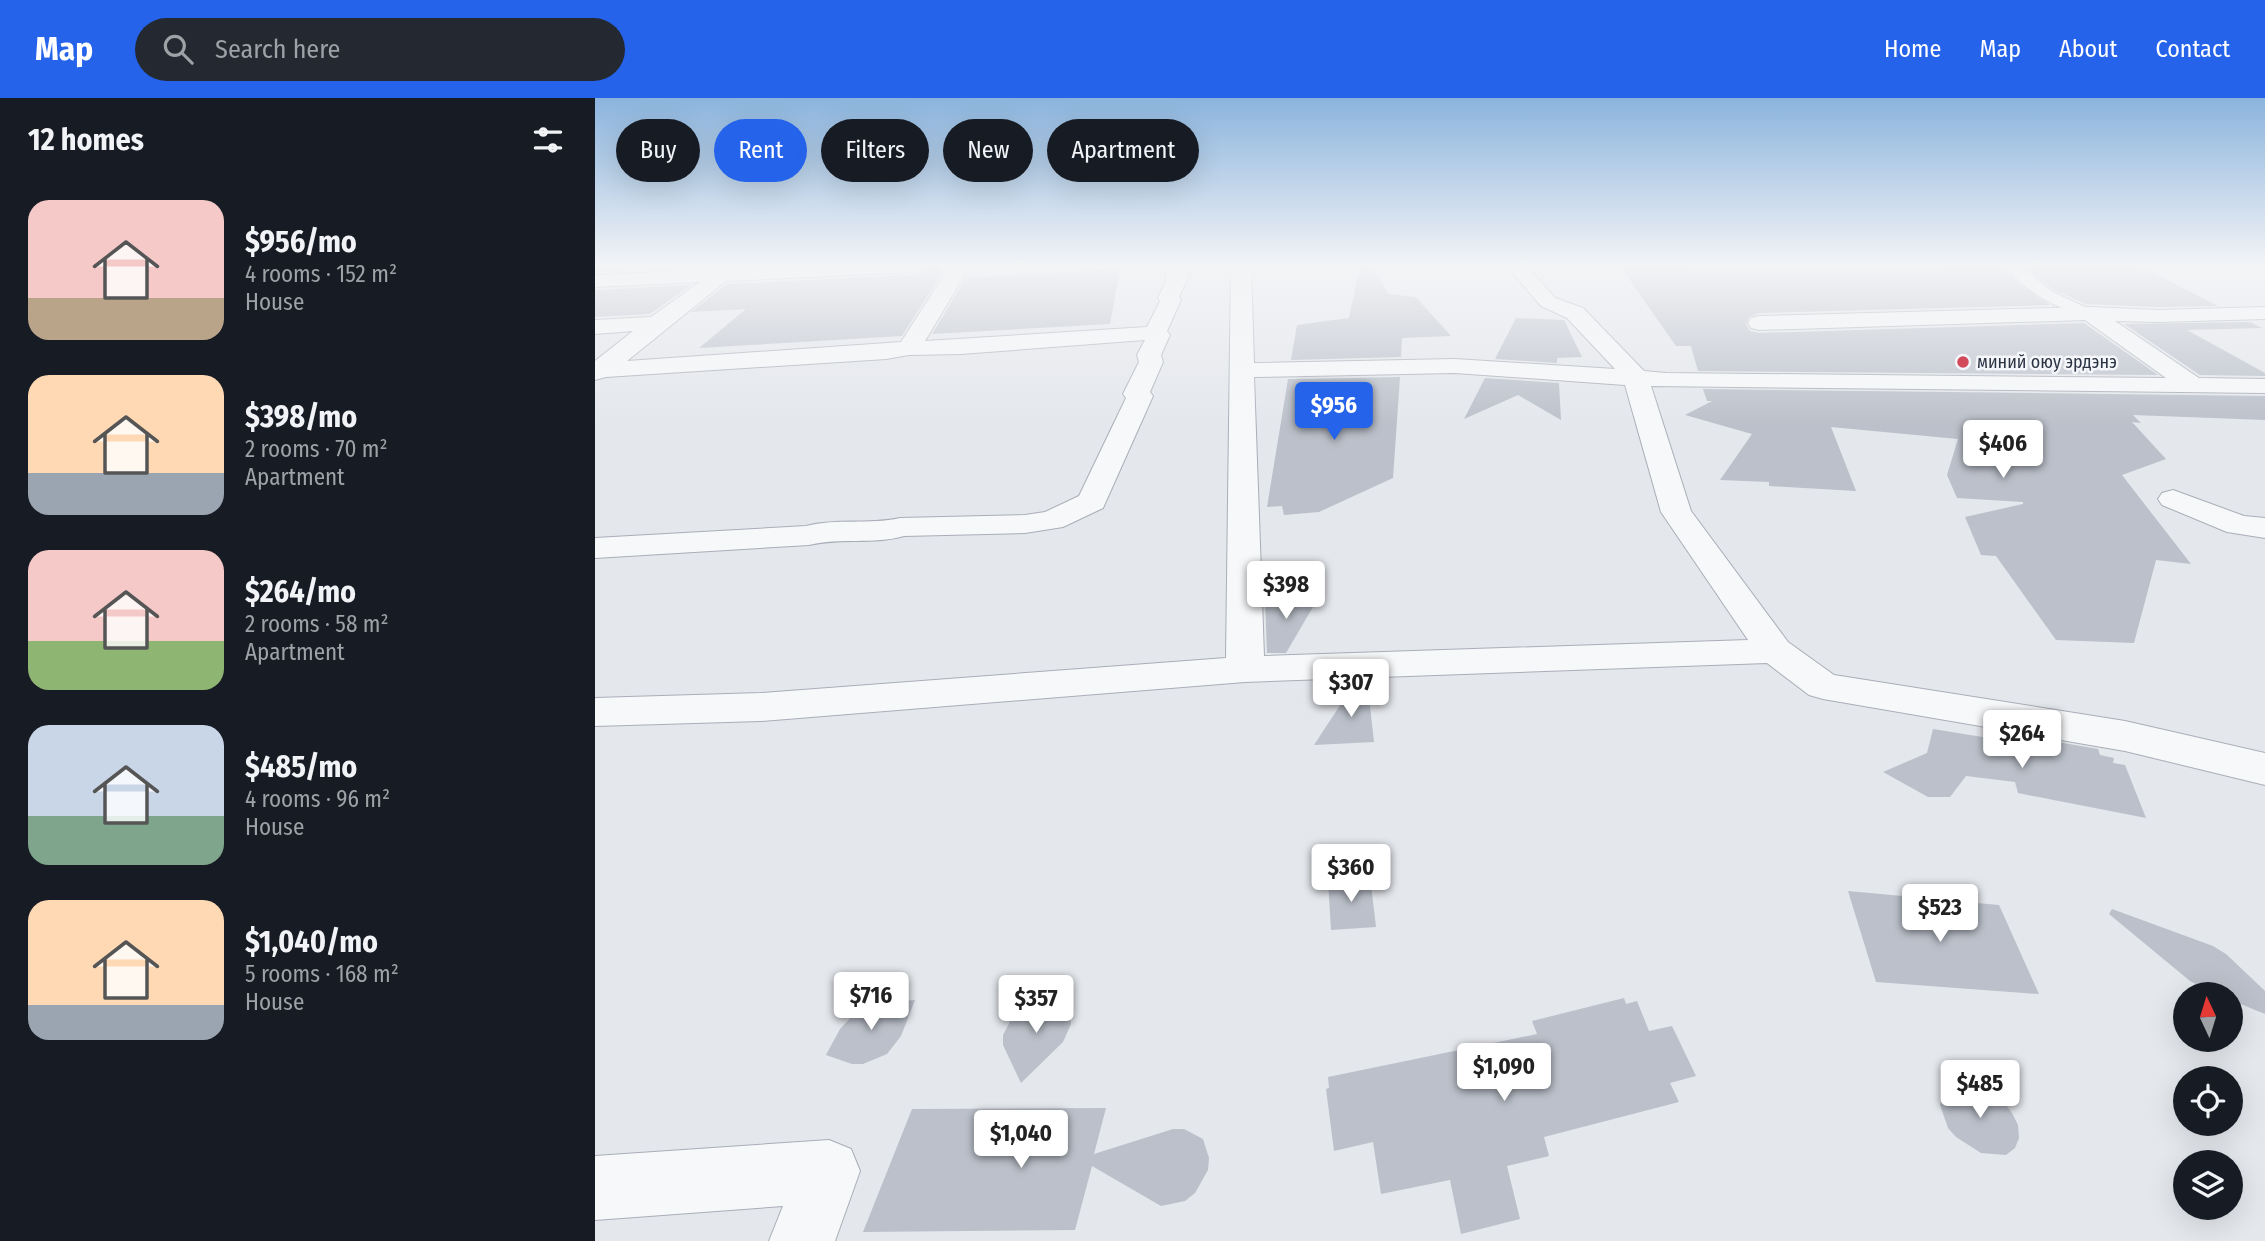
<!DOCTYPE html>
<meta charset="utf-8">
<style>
body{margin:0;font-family:"Fira Sans Condensed",sans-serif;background:#242831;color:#f1f3f6;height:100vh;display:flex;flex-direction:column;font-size:26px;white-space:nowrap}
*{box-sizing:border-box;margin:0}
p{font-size:23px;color:#9ea1a6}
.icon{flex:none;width:38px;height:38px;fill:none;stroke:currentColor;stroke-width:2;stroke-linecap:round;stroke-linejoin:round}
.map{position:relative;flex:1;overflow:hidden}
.sheet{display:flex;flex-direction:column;background:#171b24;width:595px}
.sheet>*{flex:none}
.guide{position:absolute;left:21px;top:21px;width:665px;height:63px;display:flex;gap:14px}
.needle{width:46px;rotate:356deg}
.buttons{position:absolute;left:1578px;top:884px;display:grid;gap:14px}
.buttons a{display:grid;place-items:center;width:70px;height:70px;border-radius:50%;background:#171b24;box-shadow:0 7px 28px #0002;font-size:35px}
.price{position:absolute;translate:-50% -60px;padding:0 16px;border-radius:7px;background:#fff;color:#222;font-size:23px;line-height:46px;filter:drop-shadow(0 2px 4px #0008)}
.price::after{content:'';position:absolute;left:50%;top:42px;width:21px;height:16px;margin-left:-10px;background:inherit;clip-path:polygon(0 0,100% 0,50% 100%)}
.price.active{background:#2563eb;color:#fff}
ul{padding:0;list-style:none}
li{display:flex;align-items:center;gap:21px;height:175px;padding:0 28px}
li span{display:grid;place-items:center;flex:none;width:196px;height:140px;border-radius:21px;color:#555}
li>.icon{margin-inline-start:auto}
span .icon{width:84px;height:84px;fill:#fffc;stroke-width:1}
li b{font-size:30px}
h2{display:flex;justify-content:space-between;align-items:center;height:84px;padding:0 28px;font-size:30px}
.tag{padding:0 24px;border-radius:32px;background:#171b24;box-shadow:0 7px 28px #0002;font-size:24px;line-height:63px}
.tag.active{background:#2563eb;color:#fff}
header{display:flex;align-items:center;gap:42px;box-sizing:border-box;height:98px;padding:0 35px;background:#2563eb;color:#fff}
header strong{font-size:33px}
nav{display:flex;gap:38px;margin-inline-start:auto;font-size:24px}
.search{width:490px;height:63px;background:#242831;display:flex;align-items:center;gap:18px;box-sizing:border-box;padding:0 24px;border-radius:38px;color:#9ea1a6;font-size:26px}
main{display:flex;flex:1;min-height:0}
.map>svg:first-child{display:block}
</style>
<header>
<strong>Map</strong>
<div class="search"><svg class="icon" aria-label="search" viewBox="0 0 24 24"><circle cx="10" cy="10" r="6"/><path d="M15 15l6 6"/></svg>Search here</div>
<nav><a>Home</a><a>Map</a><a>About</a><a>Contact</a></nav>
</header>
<main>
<section class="sheet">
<h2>12 homes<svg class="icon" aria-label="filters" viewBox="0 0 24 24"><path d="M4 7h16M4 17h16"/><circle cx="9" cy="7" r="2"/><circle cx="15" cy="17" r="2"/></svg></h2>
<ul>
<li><span style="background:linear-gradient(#f6c9c9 70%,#b9a48a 0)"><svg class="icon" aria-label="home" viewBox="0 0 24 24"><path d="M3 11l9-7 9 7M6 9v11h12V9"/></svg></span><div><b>$956/mo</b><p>4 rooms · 152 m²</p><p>House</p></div></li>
<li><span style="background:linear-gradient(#ffd9b3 70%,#9aa5b1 0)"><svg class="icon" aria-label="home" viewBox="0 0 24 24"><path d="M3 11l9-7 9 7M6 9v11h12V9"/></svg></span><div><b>$398/mo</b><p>2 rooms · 70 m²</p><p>Apartment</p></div></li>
<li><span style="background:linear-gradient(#f6c9c9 65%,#8fb573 0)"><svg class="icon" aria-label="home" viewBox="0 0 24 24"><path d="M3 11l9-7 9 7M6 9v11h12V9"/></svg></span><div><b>$264/mo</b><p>2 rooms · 58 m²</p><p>Apartment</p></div></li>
<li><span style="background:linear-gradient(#c9d6e8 65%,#7fa58c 0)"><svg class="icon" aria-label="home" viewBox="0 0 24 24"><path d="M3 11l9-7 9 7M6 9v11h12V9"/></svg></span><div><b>$485/mo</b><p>4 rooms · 96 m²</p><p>House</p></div></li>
<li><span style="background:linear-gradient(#ffd9b3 75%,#9aa5b1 0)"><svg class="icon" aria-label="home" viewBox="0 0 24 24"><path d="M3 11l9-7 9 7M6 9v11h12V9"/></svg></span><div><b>$1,040/mo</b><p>5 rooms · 168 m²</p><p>House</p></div></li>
</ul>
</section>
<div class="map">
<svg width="1670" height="1143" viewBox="0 0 1670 1143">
<rect width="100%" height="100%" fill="#e4e7ec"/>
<g fill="#bbc0ca">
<path d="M 0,168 L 138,168 L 0,174 Z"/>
<path d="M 331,168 L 346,168 L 346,177 L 307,238 L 104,250 L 151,211 L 96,214 L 132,186 L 319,177 Z"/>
<path d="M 765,168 L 778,168 L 793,196 L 821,199 L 856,238 L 807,240 L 806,259 L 696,262 L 702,227 L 754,220 Z"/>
<path d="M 1025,168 L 1091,168 L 1094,171 L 1407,168 L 1426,188 L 1455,207 L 1164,215 L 1154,219 L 1151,226 L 1155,233 L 1164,235 L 1489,225 L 1563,277 L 1103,273 L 1096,248 L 1081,248 Z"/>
<path d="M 1429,168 L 1545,168 L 1623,208 L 1564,209 L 1491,206 L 1459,192 Z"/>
<path d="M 525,171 L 515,226 L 337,236 L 371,180 Z"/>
<path d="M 96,187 L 55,216 L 0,219 L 0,192 Z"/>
<path d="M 921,220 L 969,222 L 987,259 L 962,260 L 962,265 L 900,261 Z"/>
<path d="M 1655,224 L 1667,230 L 1592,232 L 1670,275 L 1670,278 L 1605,277 L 1529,226 Z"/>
<path d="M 805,279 L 798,380 L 724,414 L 689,417 L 687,408 L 672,409 L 693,281 Z"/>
<path d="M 890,280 L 964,285 L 966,322 L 923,297 L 869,321 Z"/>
<path d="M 1108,291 L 1670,298 L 1670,322 L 1538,317 L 1546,325 L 1537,324 L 1571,361 L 1527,377 L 1596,466 L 1561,462 L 1539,545 L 1461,542 L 1401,458 L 1386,457 L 1370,419 L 1428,406 L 1428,404 L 1362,400 L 1352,377 L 1363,341 L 1236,329 L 1261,393 L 1174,388 L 1174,384 L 1125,382 L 1157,336 L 1090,317 L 1117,303 L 1112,303 Z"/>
<path d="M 725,497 L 691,555 L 672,555 L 670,502 Z"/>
<path d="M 772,582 L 779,644 L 719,647 L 761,583 Z"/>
<path d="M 1338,631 L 1412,643 L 1411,635 L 1503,651 L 1505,657 L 1519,660 L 1518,665 L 1530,667 L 1551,720 L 1423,695 L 1420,684 L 1371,678 L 1355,699 L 1333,699 L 1288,674 L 1332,655 Z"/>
<path d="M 775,778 L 781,829 L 736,832 L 733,782 Z"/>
<path d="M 1253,793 L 1404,807 L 1444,896 L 1281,884 Z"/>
<path d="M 1517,811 L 1618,848 L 1631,856 L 1670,893 L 1670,916 L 1636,902 L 1636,896 L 1620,896 L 1595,883 L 1514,816 Z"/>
<path d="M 1029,900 L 1031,906 L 1042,903 L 1054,933 L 1077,928 L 1101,978 L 1075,985 L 1084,1004 L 949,1039 L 954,1058 L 912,1068 L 925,1121 L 866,1136 L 855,1082 L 786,1096 L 778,1044 L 739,1053 L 731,991 L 734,990 L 733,979 L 942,936 L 937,923 Z"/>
<path d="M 446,901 L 474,905 L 476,926 L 468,944 L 426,985 L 408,947 L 408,937 L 418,918 L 437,904 Z"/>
<path d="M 320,902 L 306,938 L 292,956 L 268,966 L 257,966 L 231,957 L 245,931 L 262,913 L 284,905 Z"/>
<path d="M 1369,985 L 1396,994 L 1408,1003 L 1417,1015 L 1423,1027 L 1424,1040 L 1420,1050 L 1411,1057 L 1386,1055 L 1361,1039 L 1353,1030 L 1345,1007 L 1347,999 L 1351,991 Z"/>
<path d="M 511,1010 L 499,1056 L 578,1031 L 589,1031 L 608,1041 L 614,1060 L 613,1072 L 600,1095 L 590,1103 L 566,1108 L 497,1068 L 480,1132 L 268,1134 L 317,1011 Z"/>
</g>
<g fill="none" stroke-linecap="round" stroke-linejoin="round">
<g stroke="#a9aeb7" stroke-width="2">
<path id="service" d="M 1410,168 L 1425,168 L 1458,194 L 1503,215 L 1495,220 C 1462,211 1432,195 1410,168 Z"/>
</g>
<g stroke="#a9aeb7" stroke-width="2">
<g id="minor">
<path d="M 195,168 L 329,168 L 319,174 L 131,183 L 32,263 L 306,244 L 355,168 L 375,168 L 330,243 L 552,229 L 565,203 L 563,200 L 572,181 L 570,178 L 574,168 L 594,168 L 591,176 L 593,179 L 584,199 L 586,202 L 572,233 L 575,237 L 566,257 L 568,264 L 555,294 L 558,298 L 508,410 L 468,429 L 430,435 L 309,438 C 278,447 245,439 214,447 L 0,460 L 0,440 L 211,428 C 242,420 274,427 305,420 L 430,417 L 450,414 L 484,398 L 531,300 L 528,296 L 544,264 L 542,257 L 550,242 L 366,256 L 314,257 L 291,261 L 11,279 L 0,282 L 0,263 L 38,233 L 0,236 L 0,222 L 56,219 L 105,184 L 0,189 L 0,177 Z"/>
<path d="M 636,168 L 656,168 L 659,265 L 860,261 L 1020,271 L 972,220 L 946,208 L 912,168 L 932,168 L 960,200 L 988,210 L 1049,273 L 1071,275 L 1571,280 L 1490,222 L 1164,232 L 1156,230 L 1153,225 L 1156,220 L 1164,218 L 1495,209 L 1564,212 L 1670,209 L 1670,221 L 1564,224 L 1520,223 L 1604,280 L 1670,281 L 1670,295 L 1056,288 L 1096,413 L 1193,544 L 1239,577 L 1530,623 L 1670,655 L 1670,687 L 1530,653 L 1228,601 L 1214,597 L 1172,565 L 650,584 L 166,623 L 0,628 L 0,600 L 166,595 L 631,560 ZM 860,275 L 1030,287 L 1066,414 L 1153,542 L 669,558 L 659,279 Z"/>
<path d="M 1578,392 L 1649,418 L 1670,420 L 1670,440 L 1632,434 L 1567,407 L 1563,401 L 1567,395 Z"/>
<path d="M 234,1042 L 256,1051 L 265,1073 L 240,1143 L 174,1143 L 188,1108 L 0,1122 L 0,1058 Z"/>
</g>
</g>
<use href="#service" fill="#f7f8fa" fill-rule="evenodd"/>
<use href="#minor" fill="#f7f8fa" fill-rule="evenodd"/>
</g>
<linearGradient id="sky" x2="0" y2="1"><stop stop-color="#8bb4dd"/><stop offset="0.51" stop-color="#f3f4f6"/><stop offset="1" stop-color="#f3f4f6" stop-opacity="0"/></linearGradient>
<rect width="1670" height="328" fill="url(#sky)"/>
<circle fill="#d1495b" stroke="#f4f6f9" stroke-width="2.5" cx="1368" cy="264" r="7"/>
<g text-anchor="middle" stroke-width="5" stroke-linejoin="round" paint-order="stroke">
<g font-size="18" fill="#2b3445" stroke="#f4f6f9" text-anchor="start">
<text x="1382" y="270">миний оюу эрдэнэ</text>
</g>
</g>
</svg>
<div class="buttons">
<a><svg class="needle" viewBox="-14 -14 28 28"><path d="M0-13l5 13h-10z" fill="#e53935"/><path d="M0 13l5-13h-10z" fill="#9ea1a6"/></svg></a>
<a><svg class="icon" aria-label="locate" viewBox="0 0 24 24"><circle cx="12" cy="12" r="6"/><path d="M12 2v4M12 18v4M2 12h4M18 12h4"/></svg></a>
<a><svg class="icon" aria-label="layers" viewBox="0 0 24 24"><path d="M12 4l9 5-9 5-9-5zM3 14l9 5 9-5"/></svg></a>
</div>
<b class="price active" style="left:739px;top:344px">$956</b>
<b class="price" style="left:1408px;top:382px">$406</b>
<b class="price" style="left:691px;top:523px">$398</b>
<b class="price" style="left:756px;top:621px">$307</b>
<b class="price" style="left:1427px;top:672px">$264</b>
<b class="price" style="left:756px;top:806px">$360</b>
<b class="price" style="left:1345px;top:846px">$523</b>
<b class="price" style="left:276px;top:934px">$716</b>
<b class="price" style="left:441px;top:937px">$357</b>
<b class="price" style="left:909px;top:1005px">$1,090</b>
<b class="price" style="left:1385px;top:1022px">$485</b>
<b class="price" style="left:426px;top:1072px">$1,040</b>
<div class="guide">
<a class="tag">Buy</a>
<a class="tag active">Rent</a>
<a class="tag">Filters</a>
<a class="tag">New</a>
<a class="tag">Apartment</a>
</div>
</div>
</main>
